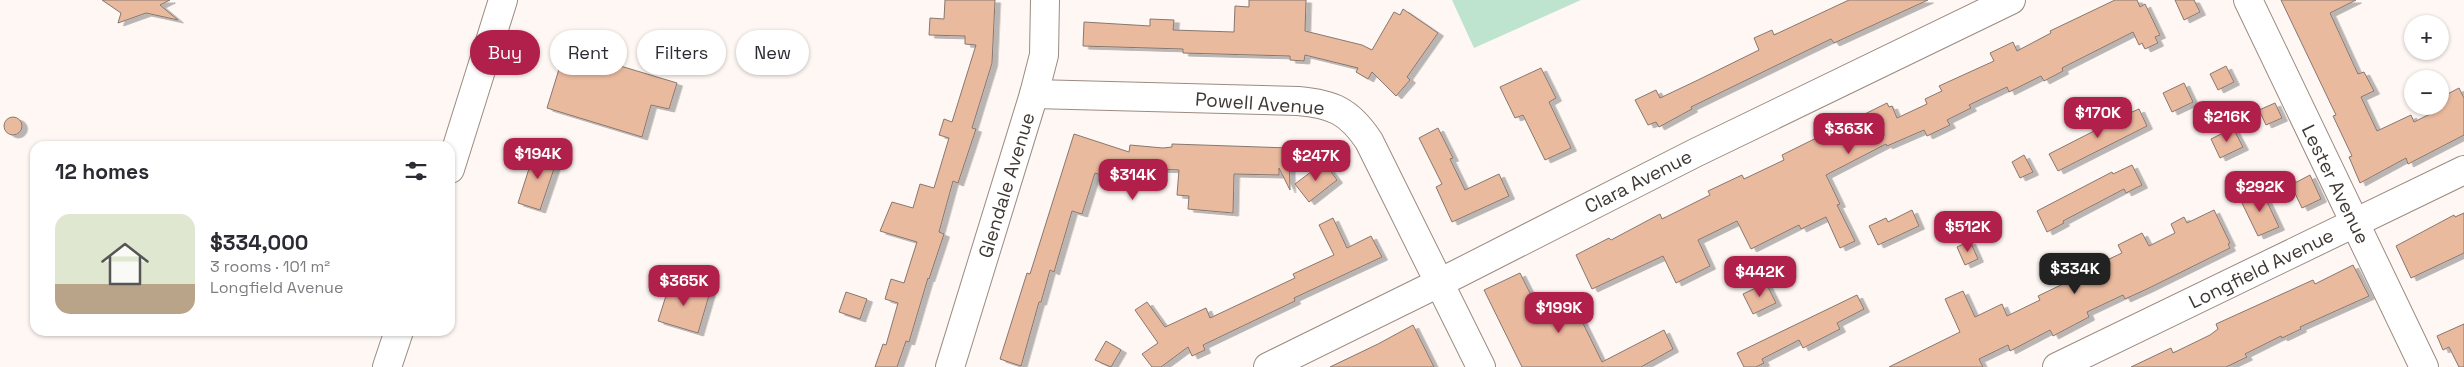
<!DOCTYPE html>
<meta charset="utf-8">
<style>
body{margin:0;font-family:"Space Grotesk",sans-serif;background:#f7f7f7;color:#2b2b33;height:100vh;display:flex;flex-direction:column;font-size:19px;white-space:nowrap}
*{box-sizing:border-box;margin:0}
p{font-size:16px;color:#7c7c81}
.icon{flex:none;width:28px;height:28px;fill:none;stroke:currentColor;stroke-width:2;stroke-linecap:round;stroke-linejoin:round}
.map{position:relative;flex:1;overflow:hidden}
.details{position:absolute;left:30px;top:141px;width:425px;height:195px;display:flex;flex-direction:column;background:#fff;border-radius:15px;box-shadow:0 1px 4px #0004}
.details>*{flex:none}
.guide{position:absolute;left:470px;top:30px;width:475px;height:45px;display:flex;gap:10px}
.buttons{position:absolute;left:2404px;top:15px;display:grid;gap:10px}
.buttons a{display:grid;place-items:center;width:45px;height:45px;border-radius:50%;background:#fff;box-shadow:0 1px 4px #0004;font-size:25px}
.price{position:absolute;translate:-50% -42px;padding:0 11px;border-radius:10px;background:#b1204b;color:#fff;font-size:16px;line-height:32px;filter:drop-shadow(0 1px 2px #0008)}
.price::after{content:'';position:absolute;left:50%;top:30px;width:15px;height:11px;margin-left:-8px;background:inherit;clip-path:polygon(0 0,100% 0,50% 100%)}
.price.active{background:#222;color:#fff}
ul{padding:0;list-style:none}
li{display:flex;align-items:center;gap:15px;height:125px;padding:0 25px}
li+li{border-top:1px solid #e1e1e2}
li span{display:grid;place-items:center;flex:none;width:140px;height:100px;border-radius:15px;color:#555}
li>.icon{margin-inline-start:auto}
span .icon{width:60px;height:60px;fill:#fffc;stroke-width:1}
li b{font-size:21px}
h2{display:flex;justify-content:space-between;align-items:center;height:60px;padding:0 25px;font-size:21px}
.pill{padding:0 18px;border-radius:22px;background:#fff;box-shadow:0 1px 4px #0004;font-size:18px;line-height:45px}
.pill.active{background:#b1204b;color:#fff}
.map>svg:first-child{display:block}
</style>
<div class="map">
<svg width="2464" height="367" viewBox="0 0 2464 367">
<defs>
<filter id="shadow"><feDropShadow dx="5.5" dy="3" stdDeviation="0" flood-color="#0004"/></filter>
</defs>
<rect width="100%" height="100%" fill="#fef7f3"/>
<path fill="#bee4d0" d="M 1452,0 L 1581,0 L 1474,48 Z"/>
<g fill="#eaba9f" stroke="#87776f" filter="url(#shadow)">
<path d="M 102,0 L 170,0 L 160,5 L 178,20 L 146,13 L 118,23 L 121,13 Z"/>
<path d="M 945,0 L 995,0 L 992,63 L 972,128 L 976,129 L 958,183 L 953,181 L 939,232 L 944,234 L 929,279 L 928,278 L 909,342 L 906,341 L 897,367 L 875,367 L 883,344 L 886,345 L 898,303 L 885,299 L 891,279 L 904,283 L 917,242 L 880,231 L 892,202 L 913,208 L 920,184 L 934,188 L 949,138 L 939,135 L 944,119 L 952,122 L 976,45 L 965,44 L 965,36 L 929,35 L 930,18 L 944,19 Z"/>
<path d="M 1249,0 L 1306,0 L 1305,31 L 1362,45 L 1372,50 L 1394,12 L 1400,15 L 1403,9 L 1438,33 L 1407,77 L 1410,80 L 1396,96 L 1372,72 L 1368,79 L 1356,72 L 1358,68 L 1305,55 L 1304,61 L 1290,60 L 1290,56 L 1183,53 L 1183,49 L 1083,46 L 1084,22 L 1150,26 L 1150,19 L 1174,20 L 1173,30 L 1234,32 L 1235,6 L 1249,7 Z"/>
<path d="M 1849,0 L 1928,0 L 1834,43 L 1831,39 L 1806,51 L 1691,107 L 1692,109 L 1659,127 L 1656,122 L 1648,125 L 1635,100 L 1656,90 L 1660,98 L 1698,80 L 1759,50 L 1754,38 L 1772,30 L 1774,35 Z"/>
<path d="M 2115,0 L 2137,0 L 2140,7 L 2145,4 L 2160,35 L 2155,37 L 2158,43 L 2145,49 L 2142,43 L 2139,45 L 2133,32 L 2062,68 L 2063,71 L 2044,81 L 2041,76 L 2009,92 L 2007,87 L 1969,105 L 1971,108 L 1947,120 L 1950,125 L 1927,136 L 1924,130 L 1887,146 L 1886,144 L 1826,175 L 1840,204 L 1837,205 L 1855,241 L 1840,248 L 1826,217 L 1801,229 L 1799,225 L 1751,249 L 1737,221 L 1698,240 L 1710,266 L 1676,283 L 1663,256 L 1592,289 L 1576,255 L 1609,238 L 1611,240 L 1660,214 L 1662,219 L 1710,195 L 1708,191 L 1742,175 L 1744,179 L 1784,160 L 1782,155 L 1887,103 L 1889,107 L 1892,106 L 1897,118 L 1927,104 L 1925,99 L 1942,91 L 1939,86 L 1994,61 L 1990,53 L 2013,42 L 2017,51 L 2051,33 L 2050,31 Z"/>
<path d="M 2175,0 L 2194,0 L 2200,12 L 2184,20 Z"/>
<path d="M 2281,0 L 2356,0 L 2330,13 L 2358,74 L 2364,72 L 2374,91 L 2361,97 L 2377,131 L 2411,115 L 2414,122 L 2440,109 L 2440,98 L 2459,88 L 2464,98 L 2464,135 L 2408,164 L 2406,158 L 2360,183 L 2349,157 L 2352,156 L 2333,116 L 2336,115 Z"/>
<path d="M 587,56 L 677,83 L 669,109 L 651,105 L 642,137 L 547,108 L 560,66 L 567,63 L 583,67 Z"/>
<path d="M 2226,66 L 2234,82 L 2218,90 L 2210,74 Z"/>
<path d="M 1541,68 L 1556,98 L 1549,102 L 1571,148 L 1545,160 L 1523,115 L 1515,118 L 1500,87 Z"/>
<path d="M 2184,83 L 2193,102 L 2172,112 L 2163,93 Z"/>
<path d="M 2275,103 L 2282,118 L 2266,125 L 2259,110 Z"/>
<path d="M 2139,109 L 2147,126 L 2058,171 L 2049,154 L 2096,130 L 2095,128 Z"/>
<circle cx="13" cy="126" r="9"/>
<path d="M 1438,128 L 1453,158 L 1450,159 L 1465,190 L 1499,174 L 1509,196 L 1452,222 L 1436,187 L 1442,184 L 1419,138 Z"/>
<path d="M 2233,128 L 2243,147 L 2220,158 L 2211,139 Z"/>
<path d="M 1074,134 L 1129,152 L 1130,145 L 1163,148 L 1172,147 L 1172,144 L 1289,148 L 1290,190 L 1279,168 L 1279,175 L 1234,174 L 1233,213 L 1188,209 L 1189,196 L 1177,195 L 1179,170 L 1115,167 L 1111,179 L 1095,173 L 1082,214 L 1072,211 L 1054,272 L 1050,270 L 1041,302 L 1039,302 L 1021,366 L 1000,359 L 1027,273 L 1030,274 Z"/>
<path d="M 535,150 L 558,157 L 540,210 L 518,203 Z"/>
<path d="M 2024,155 L 2033,172 L 2020,178 L 2012,162 Z"/>
<path d="M 1324,162 L 1337,180 L 1309,202 L 1295,184 Z"/>
<path d="M 2132,165 L 2142,185 L 2126,193 L 2124,189 L 2063,221 L 2064,223 L 2047,232 L 2037,211 L 2112,172 L 2113,174 Z"/>
<path d="M 2310,175 L 2321,199 L 2302,208 L 2291,185 Z"/>
<path d="M 2261,189 L 2279,227 L 2258,236 L 2240,199 Z"/>
<path d="M 1912,210 L 1919,226 L 1878,245 L 1869,226 L 1886,218 L 1888,222 Z"/>
<path d="M 2214,210 L 2230,243 L 2228,244 L 2230,248 L 2147,289 L 2125,299 L 2123,295 L 2087,312 L 2089,317 L 2053,336 L 2050,330 L 2010,351 L 2008,345 L 1979,359 L 1983,367 L 1889,367 L 1960,332 L 1945,299 L 1963,291 L 1975,317 L 2002,304 L 2007,316 L 2040,300 L 2038,296 L 2061,285 L 2060,282 L 2122,253 L 2118,245 L 2142,233 L 2149,246 L 2175,233 L 2171,224 L 2184,217 L 2187,223 Z"/>
<path d="M 2464,213 L 2464,253 L 2411,278 L 2396,246 L 2454,215 L 2455,217 Z"/>
<path d="M 1333,218 L 1347,248 L 1371,236 L 1382,257 L 1294,298 L 1295,301 L 1203,345 L 1205,350 L 1192,356 L 1188,347 L 1161,367 L 1152,367 L 1142,354 L 1158,343 L 1135,310 L 1147,302 L 1165,327 L 1206,308 L 1210,318 L 1295,278 L 1293,274 L 1334,255 L 1319,225 Z"/>
<path d="M 1970,241 L 1978,259 L 1965,265 L 1957,247 Z"/>
<path d="M 2353,265 L 2369,296 L 2300,327 L 2301,329 L 2282,338 L 2281,336 L 2245,354 L 2247,357 L 2226,367 L 2131,367 L 2171,348 L 2173,353 L 2210,335 L 2218,329 L 2216,324 L 2313,280 L 2315,284 Z"/>
<path d="M 1520,273 L 1545,323 L 1549,321 L 1550,324 L 1577,311 L 1602,362 L 1664,330 L 1673,349 L 1641,367 L 1522,367 L 1484,290 Z"/>
<path d="M 671,280 L 710,292 L 698,333 L 658,321 Z"/>
<path d="M 1766,283 L 1776,303 L 1753,314 L 1743,294 Z"/>
<path d="M 846,292 L 867,299 L 860,319 L 839,312 Z"/>
<path d="M 1857,295 L 1864,309 L 1837,323 L 1840,329 L 1803,348 L 1799,340 L 1762,359 L 1764,363 L 1756,367 L 1744,367 L 1737,353 Z"/>
<path d="M 2464,324 L 2464,367 L 2459,367 L 2449,347 L 2443,350 L 2437,336 Z"/>
<path d="M 1413,325 L 1434,367 L 1330,367 L 1378,344 Z"/>
<path d="M 1106,341 L 1121,350 L 1111,367 L 1095,360 Z"/>
</g>
<g fill="none" stroke-linecap="round" stroke-linejoin="round">
<g stroke="#9b8b82" stroke-width="30">
<g id="minor">
<path d="M 2248,0 L 2424,367"/>
<path d="M 1034,94 L 1298,101 C 1333,104 1349,111 1369,141 L 1481,367"/>
<path d="M 950,367 L 1034,94 L 1044,55 L 1045,0"/>
<path d="M 1268,367 L 1457,274 L 1695,153 L 2011,0"/>
<path d="M 2057,367 L 2464,170"/>
</g>
</g>
<g stroke="#9b8b82" stroke-width="30">
<g id="major">
<path d="M 450,169 L 503,0"/>
<path d="M 387,367 L 399,331"/>
</g>
</g>
<use href="#minor" stroke="#fff" stroke-width="28"/>
<use href="#major" stroke="#fff" stroke-width="28"/>
</g>
<g text-anchor="middle" stroke-width="4" stroke-linejoin="round" paint-order="stroke">
<g font-size="19" fill="#3f3834" stroke="#fff">
<text transform="translate(1260 103) rotate(4)" y="7">Powell Avenue</text>
<text transform="translate(1638 181) rotate(-27)" y="7">Clara Avenue</text>
<text transform="translate(2336 184) rotate(64)" y="7">Lester Avenue</text>
<text transform="translate(1006 185) rotate(-73)" y="7">Glendale Avenue</text>
<text transform="translate(2261 268) rotate(-26)" y="7">Longfield Avenue</text>
</g>
</g>
</svg>
<div class="buttons">
<a>+</a>
<a>−</a>
</div>
<b class="price" style="left:2098px;top:139px">$170K</b>
<b class="price" style="left:2227px;top:143px">$216K</b>
<b class="price" style="left:1849px;top:155px">$363K</b>
<b class="price" style="left:538px;top:180px">$194K</b>
<b class="price" style="left:1316px;top:182px">$247K</b>
<b class="price" style="left:1133px;top:201px">$314K</b>
<b class="price" style="left:2260px;top:213px">$292K</b>
<b class="price" style="left:1968px;top:253px">$512K</b>
<b class="price active" style="left:2075px;top:295px">$334K</b>
<b class="price" style="left:1760px;top:298px">$442K</b>
<b class="price" style="left:684px;top:307px">$365K</b>
<b class="price" style="left:1559px;top:334px">$199K</b>
<div class="guide">
<a class="pill active">Buy</a>
<a class="pill">Rent</a>
<a class="pill">Filters</a>
<a class="pill">New</a>
</div>
<section class="details">
<h2>12 homes<svg class="icon" aria-label="filters" viewBox="0 0 24 24"><path d="M4 7h16M4 17h16"/><circle cx="9" cy="7" r="2"/><circle cx="15" cy="17" r="2"/></svg></h2>
<ul>
<li><span style="background:linear-gradient(#dfe7d0 70%,#b9a48a 0)"><svg class="icon" aria-label="home" viewBox="0 0 24 24"><path d="M3 11l9-7 9 7M6 9v11h12V9"/></svg></span><div><b>$334,000</b><p>3 rooms · 101 m²</p><p>Longfield Avenue</p></div></li>
</ul>
</section>
</div>
